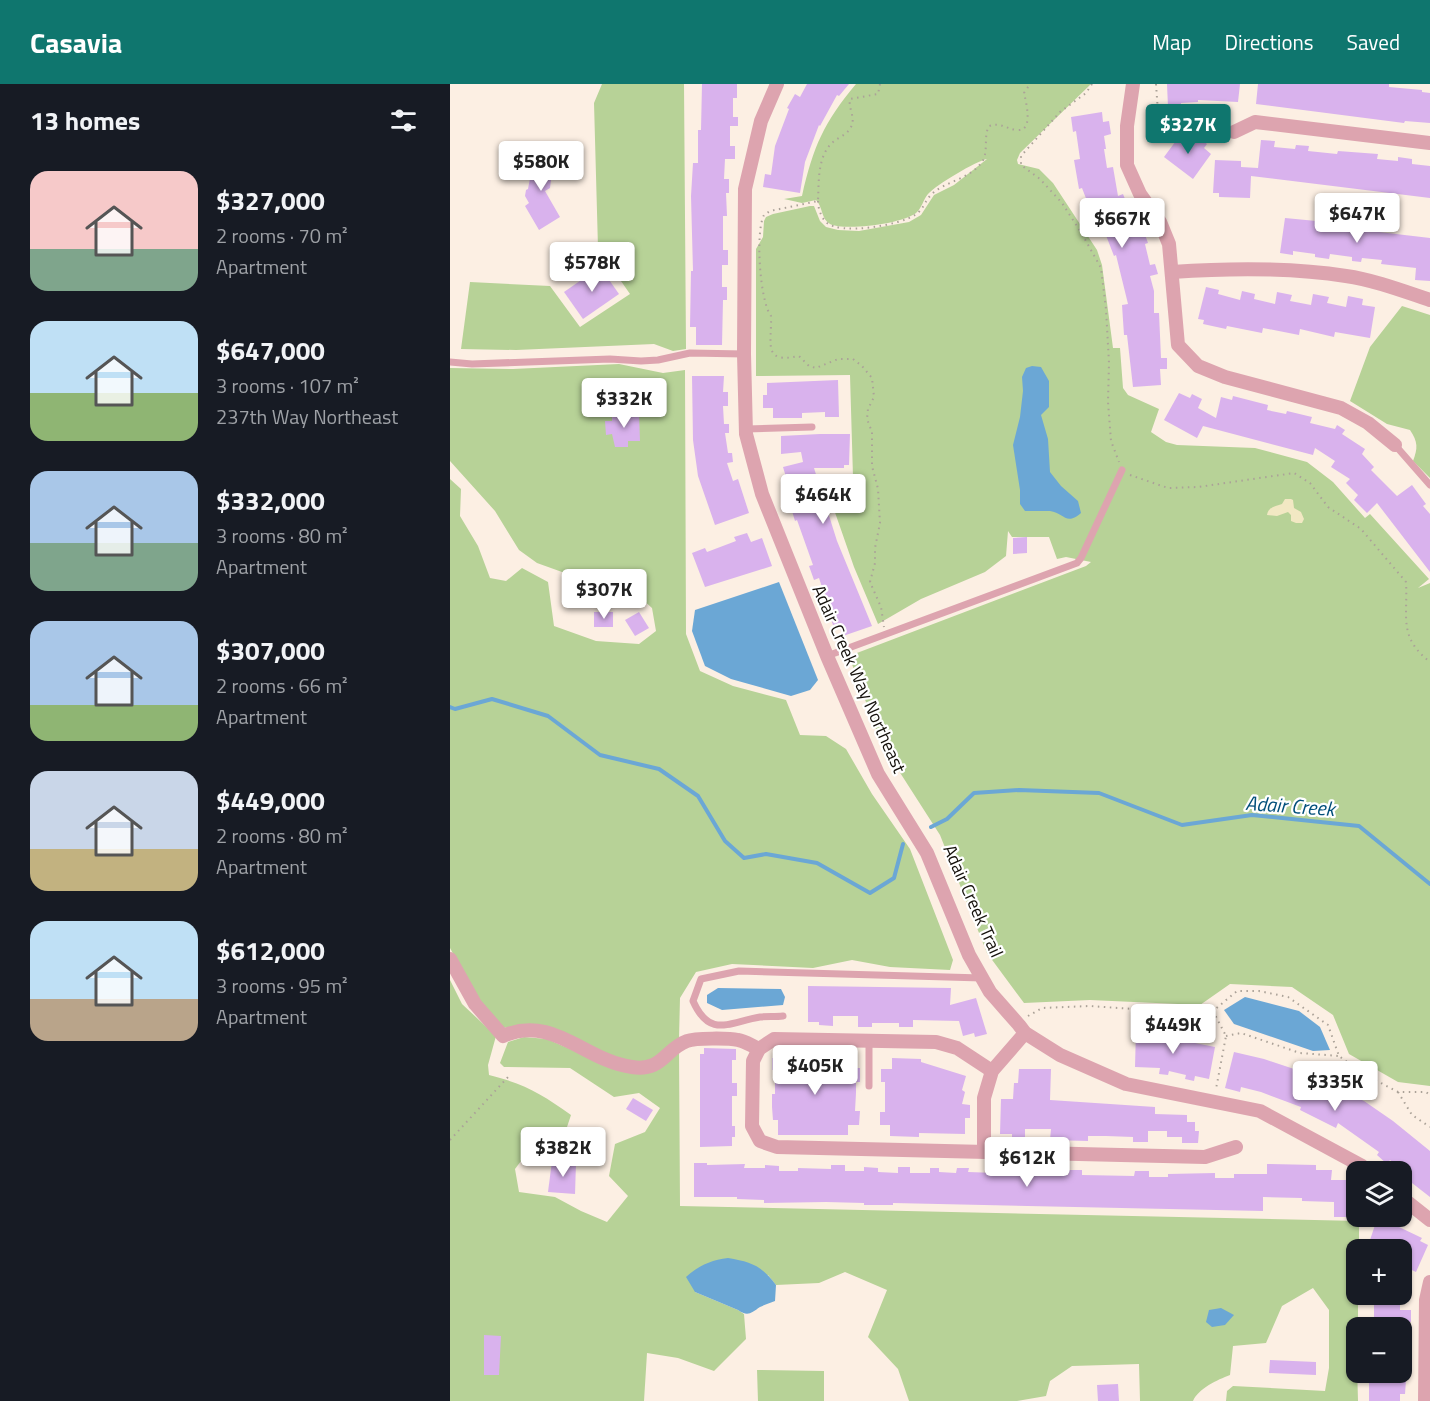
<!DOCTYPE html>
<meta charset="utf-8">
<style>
body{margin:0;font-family:"Titillium Web",sans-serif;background:#242831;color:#f1f3f6;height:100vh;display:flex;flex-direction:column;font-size:22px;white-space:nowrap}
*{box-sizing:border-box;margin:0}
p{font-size:20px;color:#9ea1a6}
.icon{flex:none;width:33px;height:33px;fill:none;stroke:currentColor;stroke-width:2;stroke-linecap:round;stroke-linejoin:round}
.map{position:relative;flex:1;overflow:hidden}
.drawer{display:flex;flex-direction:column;background:#171b24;width:450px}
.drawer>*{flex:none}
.buttons{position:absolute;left:896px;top:1077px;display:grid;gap:12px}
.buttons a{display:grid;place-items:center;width:66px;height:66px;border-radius:12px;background:#171b24;box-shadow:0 2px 4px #0004;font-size:30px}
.price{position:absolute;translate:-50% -51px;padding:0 14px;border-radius:6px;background:#fff;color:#222;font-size:20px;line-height:39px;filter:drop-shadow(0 2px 3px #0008)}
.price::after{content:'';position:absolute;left:50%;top:36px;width:18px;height:14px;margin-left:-9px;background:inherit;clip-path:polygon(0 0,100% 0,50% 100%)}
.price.current{background:#0f766e;color:#fff}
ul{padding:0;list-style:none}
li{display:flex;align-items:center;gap:18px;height:150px;padding:0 30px}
li span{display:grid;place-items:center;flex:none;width:168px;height:120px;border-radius:18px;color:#555}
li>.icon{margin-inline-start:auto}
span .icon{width:72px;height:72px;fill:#fffc;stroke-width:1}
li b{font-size:26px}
h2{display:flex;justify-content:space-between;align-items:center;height:72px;padding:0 30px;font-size:26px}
header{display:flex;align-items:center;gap:36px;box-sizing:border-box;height:84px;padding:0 30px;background:#0f766e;color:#fff}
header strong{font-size:28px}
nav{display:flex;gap:33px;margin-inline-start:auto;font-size:21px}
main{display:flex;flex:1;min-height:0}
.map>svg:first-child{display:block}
</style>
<header>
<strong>Casavia</strong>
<nav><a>Map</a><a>Directions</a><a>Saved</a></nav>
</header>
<main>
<section class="drawer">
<h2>13 homes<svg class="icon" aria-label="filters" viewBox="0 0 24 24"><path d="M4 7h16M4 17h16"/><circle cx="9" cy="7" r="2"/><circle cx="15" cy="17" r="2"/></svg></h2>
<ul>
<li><span style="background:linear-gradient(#f6c9c9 65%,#7fa58c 0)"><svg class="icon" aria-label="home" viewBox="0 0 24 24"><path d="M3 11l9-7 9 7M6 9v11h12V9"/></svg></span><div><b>$327,000</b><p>2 rooms · 70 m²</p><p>Apartment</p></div></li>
<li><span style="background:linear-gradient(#bfe0f5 60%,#8fb573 0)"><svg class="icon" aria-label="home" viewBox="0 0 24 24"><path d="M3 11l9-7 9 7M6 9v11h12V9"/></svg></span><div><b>$647,000</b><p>3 rooms · 107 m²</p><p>237th Way Northeast</p></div></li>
<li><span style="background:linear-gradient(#a9c7e8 60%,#7fa58c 0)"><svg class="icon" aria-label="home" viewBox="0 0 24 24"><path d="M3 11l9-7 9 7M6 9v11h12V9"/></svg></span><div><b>$332,000</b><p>3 rooms · 80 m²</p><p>Apartment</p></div></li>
<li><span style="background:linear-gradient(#a9c7e8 70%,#8fb573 0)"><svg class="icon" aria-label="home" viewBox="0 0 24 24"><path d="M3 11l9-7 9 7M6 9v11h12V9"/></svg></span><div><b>$307,000</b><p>2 rooms · 66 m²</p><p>Apartment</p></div></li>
<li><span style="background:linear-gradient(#c9d6e8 65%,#c2b280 0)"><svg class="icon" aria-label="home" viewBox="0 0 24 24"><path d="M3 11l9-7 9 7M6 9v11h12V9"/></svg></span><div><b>$449,000</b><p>2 rooms · 80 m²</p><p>Apartment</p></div></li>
<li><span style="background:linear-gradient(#bfe0f5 65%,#b9a48a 0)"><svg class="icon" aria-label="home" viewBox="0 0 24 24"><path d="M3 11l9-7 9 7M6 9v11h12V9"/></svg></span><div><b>$612,000</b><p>3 rooms · 95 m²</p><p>Apartment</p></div></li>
</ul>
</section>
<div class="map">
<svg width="980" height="1317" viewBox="0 0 980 1317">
<rect width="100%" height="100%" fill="#fcefe3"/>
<g fill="#b7d297">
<path d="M 152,0 L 234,0 L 236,265 L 223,267 L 204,260 L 66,266 L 11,265 L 20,198 L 100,202 L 130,243 L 180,210 L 148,164 L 144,19 Z"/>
<path d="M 406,0 L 641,0 L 570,69 L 567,76 L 568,80 L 589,85 L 603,99 L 647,166 L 652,181 L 663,264 L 670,264 L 673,304 L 678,311 L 709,325 L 701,348 L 716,358 L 727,361 L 805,364 L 857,378 L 883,398 L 915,434 L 920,430 L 979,495 L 968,504 L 980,499 L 980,1002 L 948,998 L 899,970 L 883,931 L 842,903 L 780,900 L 750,921 L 640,916 L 574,919 L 537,869 L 490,751 L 431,659 L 399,572 L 636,482 L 641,478 L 616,473 L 607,475 L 599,453 L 562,453 L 558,447 L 556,472 L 535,488 L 471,515 L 428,540 L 404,483 L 373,394 L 403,393 L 400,291 L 306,292 L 306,165 L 313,153 L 314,137 L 316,133 L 323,130 L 360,122 L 364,122 L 370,137 L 376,143 L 388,146 L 409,147 L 459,138 L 471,131 L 484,111 L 504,101 L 537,75 C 526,77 486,101 478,110 C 473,116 472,124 466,129 C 452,140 395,147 380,140 C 371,135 373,123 366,116 L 352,119 L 334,115 L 352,112 C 363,63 374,38 406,0 Z"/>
<path d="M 952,222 L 980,231 L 980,394 L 963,377 C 968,364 968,358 960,346 L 937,340 L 900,317 L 920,263 Z"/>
<path d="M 169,280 L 213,289 L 235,286 L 236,550 L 250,587 L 283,602 L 336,616 L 350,651 L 376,652 L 396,665 L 422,710 L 460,765 L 503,876 L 500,886 L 440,883 L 402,876 L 363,884 L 282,880 L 246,888 L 230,914 L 229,955 C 210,971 203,980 176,977 L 68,942 L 53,944 L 29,918 L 0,864 L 0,395 L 11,405 L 10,432 L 28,462 L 40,494 L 56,497 L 72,484 L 98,498 L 104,542 L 146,557 L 189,560 L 206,547 L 202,524 L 174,499 L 157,496 L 137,487 L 112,488 L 87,479 L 69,466 L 45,427 L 0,377 L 0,284 L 63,285 Z"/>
<path d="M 0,896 L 12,920 L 46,952 L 38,981 L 39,991 C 75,1000 92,1010 121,1031 L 112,1058 L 86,1057 L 65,1085 L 69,1108 L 105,1113 L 131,1127 L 157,1138 L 178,1112 L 159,1092 L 165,1060 L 195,1048 L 210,1024 L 189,1009 L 164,1013 L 120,984 L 54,983 L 50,979 L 58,958 L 74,953 L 97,955 L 166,985 L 229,967 L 230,1122 L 909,1137 L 909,1165 L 906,1166 L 906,1210 L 908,1211 L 908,1243 L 906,1244 L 908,1317 L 776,1317 L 777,1307 L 783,1302 L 875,1307 L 879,1284 L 879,1226 L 863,1204 L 832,1222 L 816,1259 L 783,1262 L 780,1291 C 767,1296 749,1304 743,1317 L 690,1317 L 689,1280 L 622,1282 L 600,1297 L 596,1312 L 567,1317 L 459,1317 L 448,1285 L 418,1253 L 437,1206 L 395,1188 L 369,1199 L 326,1201 L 318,1191 L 245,1208 L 288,1226 L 294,1230 L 296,1255 L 264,1287 L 228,1274 L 197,1269 L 194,1317 L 0,1317 Z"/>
<path d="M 307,1286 L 374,1287 L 374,1317 L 308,1317 Z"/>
</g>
<path fill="#f2e8c3" d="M 835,415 L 841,415 L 843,416 L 844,424 L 851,428 L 854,435 L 852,439 L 846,439 L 841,437 L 841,431 L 838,428 L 827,432 L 817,431 C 818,423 826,422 832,420 Z"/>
<g fill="#6ba7d5">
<path d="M 582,282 L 591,283 L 599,297 L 599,323 L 591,331 L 598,355 L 600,388 L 611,402 L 628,417 L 631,429 C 616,442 614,429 600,427 C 591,427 583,427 575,427 L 570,420 L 570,406 L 563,361 L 570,333 L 573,307 L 572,293 L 576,284 Z"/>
<path d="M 329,498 L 368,596 L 360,606 L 341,612 L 281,595 L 255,582 L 242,547 L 245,526 Z"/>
<path d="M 268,904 L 331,905 L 335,913 L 333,921 L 272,926 L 257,919 L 257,911 Z"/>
<path d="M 795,913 L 849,927 L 870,943 L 880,966 L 863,967 L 784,940 L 774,926 Z"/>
<path d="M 278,1174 C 301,1178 311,1181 326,1201 L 325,1217 C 320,1219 314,1221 310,1223 C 301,1229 298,1233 288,1226 L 245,1208 L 236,1193 C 248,1182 261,1176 278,1174 Z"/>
<path d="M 771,1224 L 784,1231 L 775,1241 L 762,1243 L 756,1238 L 759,1226 Z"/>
</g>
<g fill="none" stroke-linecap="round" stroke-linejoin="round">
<g stroke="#6ba7d5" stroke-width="4">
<path d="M 0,623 L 5,625 L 42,615 L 98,632 L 150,671 L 209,685 L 248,712 L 275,757 L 294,774 L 316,770 L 367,779 L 420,809 L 444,794 L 453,760"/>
<path d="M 481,743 L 497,735 L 524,709 L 569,706 L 649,709 L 732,741 L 802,731 L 909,742 L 980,800"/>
</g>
</g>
<g fill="#d9b2ed">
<path d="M 252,0 L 287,0 L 287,14 L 283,14 L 283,33 L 288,33 L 288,42 L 280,42 L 280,62 L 285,62 L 285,75 L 275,75 L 274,95 L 279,95 L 279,109 L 276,109 L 277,132 L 273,132 L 273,166 L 278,166 L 278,181 L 272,181 L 272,203 L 277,203 L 277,216 L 273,216 L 272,261 L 246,261 L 246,243 L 240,243 L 241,187 L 243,187 L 241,112 L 243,79 L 248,79 L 248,46 L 251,46 Z"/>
<path d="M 357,0 L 399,0 L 389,12 L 387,11 L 370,42 L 369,41 L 355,78 L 350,109 L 313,103 L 315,90 L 321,91 L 325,62 L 339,25 L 337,24 L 345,10 L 350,13 Z"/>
<path d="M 717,0 L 790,0 L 788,18 L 748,16 L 748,18 L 731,19 L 731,23 L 718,23 Z"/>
<path d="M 808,0 L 939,0 L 939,3 L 972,6 L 972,8 L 980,9 L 980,39 L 955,37 L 954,39 L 806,20 Z"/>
<path d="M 652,28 L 653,38 L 659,37 L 661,50 L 654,52 L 656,65 L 654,65 L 657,84 L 663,83 L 668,112 L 673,110 L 688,147 L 693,145 L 698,159 L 695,160 L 700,181 L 705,180 L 708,190 L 700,192 L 704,207 L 704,229 L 709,229 L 711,274 L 717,274 L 717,285 L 710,285 L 711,301 L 683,303 L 677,251 L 674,251 L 672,221 L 678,220 L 666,171 L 664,172 L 652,141 L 647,143 L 632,104 L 629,105 L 624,76 L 630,75 L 626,47 L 623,48 L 621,33 Z"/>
<path d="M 731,50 L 741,58 L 746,52 L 757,60 L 754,64 L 761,70 L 743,95 L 714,73 Z"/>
<path d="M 811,56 L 825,57 L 824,63 L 845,65 L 846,61 L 859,62 L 858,67 L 887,70 L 888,67 L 928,70 L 927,75 L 948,77 L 948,73 L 962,75 L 962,80 L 980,82 L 980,114 L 801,92 L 800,114 L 769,113 L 769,109 L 763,109 L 765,76 L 791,77 L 791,83 L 808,84 Z"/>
<path d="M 85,68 L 101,70 L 98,90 L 101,96 L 100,104 L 95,107 L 110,133 L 89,146 L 75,122 L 79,119 L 75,112 L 76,106 L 78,105 Z"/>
<path d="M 835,134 L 929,143 L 929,148 L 980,154 L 980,197 L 965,196 L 966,184 L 931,180 L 932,176 L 912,174 L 911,178 L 902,177 L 902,173 L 880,170 L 879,175 L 865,173 L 865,170 L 843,167 L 843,171 L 830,169 Z"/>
<path d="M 150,183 L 169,210 L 133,235 L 114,208 Z"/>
<path d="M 756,203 L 769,206 L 768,210 L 790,216 L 792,207 L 805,210 L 804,215 L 825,220 L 827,208 L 842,211 L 840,217 L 861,221 L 863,210 L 879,213 L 877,219 L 896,223 L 898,212 L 913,215 L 912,221 L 925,223 L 920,254 L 885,248 L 884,253 L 850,245 L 849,251 L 813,244 L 812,249 L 777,242 L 776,245 L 753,240 L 754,236 L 748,235 Z"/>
<path d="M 242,292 L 274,292 L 273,308 L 278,308 L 278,322 L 273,322 L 274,340 L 279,340 L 279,349 L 275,349 L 278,369 L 282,369 L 283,378 L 277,379 L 283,397 L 288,395 L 299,429 L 265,441 L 248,392 L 243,356 Z"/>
<path d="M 388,296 L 389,333 L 375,333 L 375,328 L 352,329 L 352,334 L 323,334 L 323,324 L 313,324 L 313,311 L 317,311 L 317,299 Z"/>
<path d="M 729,309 L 740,314 L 742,310 L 752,315 L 748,324 L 766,334 L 771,313 L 782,316 L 783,312 L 818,321 L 817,326 L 836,330 L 837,327 L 862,333 L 860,339 L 885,345 L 887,341 L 895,346 L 892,350 L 915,365 L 912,370 L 924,383 L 921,386 L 947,412 L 962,401 L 976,420 L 973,422 L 980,430 L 980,488 L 927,419 L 917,429 L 904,416 L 908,411 L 896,399 L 900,395 L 881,383 L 885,377 L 865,364 L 863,371 L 753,342 L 747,354 L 714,336 Z"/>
<path d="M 162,329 L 189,329 L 190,357 L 178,357 L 178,363 L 165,363 L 162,350 L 156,351 L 155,337 L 162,337 Z"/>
<path d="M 370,350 L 400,350 L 399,381 L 394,381 L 394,384 L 364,384 L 387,457 L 422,542 L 393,552 L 388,540 L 383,541 L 378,527 L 376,527 L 372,513 L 375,512 L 369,494 L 364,496 L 359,482 L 363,481 L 347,436 L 345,437 L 342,427 L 337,429 L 333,416 L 342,413 L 333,383 L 353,378 L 351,368 L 331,370 L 331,352 Z"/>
<path d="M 297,449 L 301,458 L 312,454 L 322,482 L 255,503 L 242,469 L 255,464 L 257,468 L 286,457 L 284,453 Z"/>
<path d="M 577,453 L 577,469 L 563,470 L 563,454 Z"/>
<rect x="144" y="528" width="19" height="15"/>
<path d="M 189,528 L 199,544 L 185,552 L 175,536 Z"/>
<path d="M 358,902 L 501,904 L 500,921 L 526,914 L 537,950 L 525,953 L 524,949 L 513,952 L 509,937 L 463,936 L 463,943 L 449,943 L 449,939 L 422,939 L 422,943 L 408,943 L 408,932 L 383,932 L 383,942 L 369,941 L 369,938 L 358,938 Z"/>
<path d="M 686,946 L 710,947 L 710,952 L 765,963 L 759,995 L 745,992 L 744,997 L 735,995 L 736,991 L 719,987 L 718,991 L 709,990 L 710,984 L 685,983 Z"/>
<path d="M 254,964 L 286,965 L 286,976 L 282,976 L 282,999 L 287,999 L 287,1012 L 282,1012 L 282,1042 L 285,1042 L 285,1053 L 282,1053 L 282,1062 L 250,1063 L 250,970 L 254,970 Z"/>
<path d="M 784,968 L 814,975 L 850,987 L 914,1017 L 943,1037 L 980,1067 L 980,1113 L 953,1092 L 956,1088 L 940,1076 L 937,1080 L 927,1071 L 929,1068 L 888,1039 L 886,1044 L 850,1026 L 851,1023 L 811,1008 L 791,1003 L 790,1008 L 775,1004 Z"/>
<path d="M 371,973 L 400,973 L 400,984 L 410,984 L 410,998 L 406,998 L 406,1009 L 405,1027 L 410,1027 L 409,1041 L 398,1041 L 398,1051 L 328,1051 L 328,1036 L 323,1036 L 322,1023 L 322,1010 L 325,1010 L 325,986 L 322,986 L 322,974 L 371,975 Z"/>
<path d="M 442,974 L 471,975 L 471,978 L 516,992 L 512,1006 L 515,1008 L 512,1020 L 520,1021 L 520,1034 L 515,1034 L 515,1050 L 469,1049 L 469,1053 L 440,1052 L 440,1041 L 430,1041 L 430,1028 L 435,1028 L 435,998 L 431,998 L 431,985 L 442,985 Z"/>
<path d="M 569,985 L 601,985 L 600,1016 L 705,1023 L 705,1030 L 737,1031 L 737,1038 L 745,1038 L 745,1047 L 749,1047 L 748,1059 L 732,1059 L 732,1053 L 717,1053 L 717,1047 L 698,1047 L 698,1058 L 683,1058 L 683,1053 L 656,1052 L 638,1052 L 638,1057 L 600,1056 L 601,1045 L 575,1045 L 575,1055 L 562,1054 L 562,1050 L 550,1050 L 551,1015 L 563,1015 L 564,999 L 568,999 Z"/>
<path d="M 183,1014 L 203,1026 L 196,1037 L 176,1025 Z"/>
<path d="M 102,1077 L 126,1079 L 125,1110 L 98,1108 Z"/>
<path d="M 244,1079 L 257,1079 L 257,1081 L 295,1080 L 294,1084 L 315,1084 L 315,1081 L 329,1082 L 329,1087 L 348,1087 L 348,1084 L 381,1085 L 381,1081 L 395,1081 L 395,1087 L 414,1087 L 414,1083 L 428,1084 L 428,1088 L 448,1089 L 448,1083 L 460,1083 L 460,1089 L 480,1089 L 480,1084 L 489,1084 L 489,1088 L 506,1089 L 507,1084 L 519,1084 L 518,1088 L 547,1089 L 547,1085 L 569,1085 L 569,1090 L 587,1090 L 587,1085 L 600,1086 L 600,1091 L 618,1091 L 619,1086 L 632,1086 L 632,1091 L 684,1092 L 685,1087 L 699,1087 L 699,1093 L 718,1093 L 718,1090 L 765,1089 L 765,1094 L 784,1094 L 784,1090 L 817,1090 L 817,1080 L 866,1081 L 866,1086 L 882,1086 L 881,1096 L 906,1096 L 906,1133 L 884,1133 L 884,1118 L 852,1117 L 852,1114 L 813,1113 L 813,1127 L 443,1119 L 443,1121 L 414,1121 L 414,1119 L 376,1118 L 314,1119 L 314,1116 L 287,1115 L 287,1113 L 244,1113 Z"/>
<path d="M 928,1132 L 937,1132 L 937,1135 L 950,1139 L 949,1143 L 972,1154 L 970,1157 L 978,1161 L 966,1188 L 951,1181 L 951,1166 L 928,1166 L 918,1162 Z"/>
<path d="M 919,1210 L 950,1210 L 950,1226 L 961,1226 L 961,1238 L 955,1238 L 955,1244 L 924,1244 L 924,1221 L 919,1221 Z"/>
<path d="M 34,1251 L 51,1252 L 49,1291 L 34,1291 Z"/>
<path d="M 820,1276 L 866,1278 L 866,1291 L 819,1289 Z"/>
<path d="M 919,1288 L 949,1288 L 949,1296 L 956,1296 L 955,1310 L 950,1310 L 950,1317 L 919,1317 Z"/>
<path d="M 668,1300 L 669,1317 L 648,1317 L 647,1301 Z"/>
</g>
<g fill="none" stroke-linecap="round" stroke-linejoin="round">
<g stroke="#aba298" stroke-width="2" stroke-dasharray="1.5 4.5" stroke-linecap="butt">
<path d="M 430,0 L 428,10 L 400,15 C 398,24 406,34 401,43 C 398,50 389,53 383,58 C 367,72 369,98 368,117 L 320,127 L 314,131 C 305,148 310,218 321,232 C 322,260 312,280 349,272 L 359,282 L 366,284 L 388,275 L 403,275 L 412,282 L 422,294 L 424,313 L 418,325 L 417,335 L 422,348 L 422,382 L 428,405 L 430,439 L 425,464 L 425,479 L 420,498 L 431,523 L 434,543"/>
<path d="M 642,0 L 636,9 L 610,28 L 571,72 L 571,81 L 590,95 L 612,119 L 632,150 L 651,184 L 656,225 L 659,279 L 658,318 L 661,357 L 669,378"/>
<path d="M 706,0 L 708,28 L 712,36 L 772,45"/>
<path d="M 368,117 C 368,124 371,133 376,138 C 390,152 450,141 465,131 C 476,124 474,113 490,104 C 504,96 522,92 532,78 C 539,67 533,53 539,42 C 551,38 556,45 567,46 C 584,48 576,18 574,9 L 580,0"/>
<path d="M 680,391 L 718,404 L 748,403 L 844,389 L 860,399 L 878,423 L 911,445 L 956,498 C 958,533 948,553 980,578"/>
<path d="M 763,927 L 776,952 L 766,1005"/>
<path d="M 578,932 L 592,924 L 640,922 L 712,927 L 763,927 L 787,907 L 809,907 L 838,913 L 878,941 L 889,972 L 912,989 L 948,1008 L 976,1008 L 980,1011"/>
<path d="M 776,952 L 791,949 L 850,969 L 889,972"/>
<path d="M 948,1008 L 962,1031 L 980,1043"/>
<path d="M 0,1056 L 58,993"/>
</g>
<g stroke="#dda4af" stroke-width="7">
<path d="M 0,278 L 22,280 L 160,275 L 191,277 L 208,276 L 240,269 L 294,270"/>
<path d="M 296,345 L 362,343"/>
<path d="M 945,361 L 980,401"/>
<path d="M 377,572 L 627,479 L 631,474 L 672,386"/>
<path d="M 333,932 C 325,933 317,932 310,933 C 279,938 260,955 243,917 L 251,895 L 289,887 L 532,894"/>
<path d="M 419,957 L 419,1002"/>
</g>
<g stroke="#dda4af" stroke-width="14">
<path d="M 327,0 L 311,37 L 295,105 L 294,270 L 296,350 L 312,410 L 377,572 L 428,690 L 477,769 L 519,871 L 540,908 L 569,941 L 575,949 L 610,971 L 676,1000 L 810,1027 L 912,1082 L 919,1088"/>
<path d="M 683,0 L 677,42 L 677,81 L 690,110 L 710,138 L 719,160 L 728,261 L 748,282 L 775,293 L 891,324 L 918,339 L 945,361"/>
<path d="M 784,48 L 805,38 L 980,59"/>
<path d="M 722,188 C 780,184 839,183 896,192 C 924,196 953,207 980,216"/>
<path d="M 0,875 L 25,920 L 53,952 C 103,930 135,977 182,983 C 212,988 215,965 237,957 C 245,954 279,954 288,956 C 295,957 302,962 309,965"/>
<path d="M 542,987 L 507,964 L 486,958 L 324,955 L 309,965 L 303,977 L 302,1042 L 310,1057 L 327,1063 L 755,1073 L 786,1063"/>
<path d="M 534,1068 L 534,1014 L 542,987 L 575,949"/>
<path d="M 951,1113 L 980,1136"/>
<path d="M 975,1317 L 976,1216 L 980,1198"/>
</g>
</g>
<g text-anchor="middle" stroke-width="4.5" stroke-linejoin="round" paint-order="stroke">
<g font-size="18" fill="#14100b" stroke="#fff">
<text transform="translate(409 595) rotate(66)" y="6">Adair Creek Way Northeast</text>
<text transform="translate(523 817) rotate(66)" y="6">Adair Creek Trail</text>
</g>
<g font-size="20" font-style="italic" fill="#024f7a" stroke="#fff">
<text transform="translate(840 722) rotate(4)" y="7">Adair Creek</text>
</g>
</g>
</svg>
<div class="buttons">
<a><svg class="icon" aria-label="layers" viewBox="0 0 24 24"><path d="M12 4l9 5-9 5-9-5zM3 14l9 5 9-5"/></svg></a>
<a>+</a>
<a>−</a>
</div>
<b class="price current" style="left:738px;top:71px">$327K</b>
<b class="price" style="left:91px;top:108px">$580K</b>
<b class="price" style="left:907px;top:160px">$647K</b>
<b class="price" style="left:672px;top:165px">$667K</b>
<b class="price" style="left:142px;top:209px">$578K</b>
<b class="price" style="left:174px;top:345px">$332K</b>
<b class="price" style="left:373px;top:441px">$464K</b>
<b class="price" style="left:154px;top:536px">$307K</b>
<b class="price" style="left:723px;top:971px">$449K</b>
<b class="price" style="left:365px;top:1012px">$405K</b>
<b class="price" style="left:885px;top:1028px">$335K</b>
<b class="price" style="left:113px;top:1094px">$382K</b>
<b class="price" style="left:577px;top:1104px">$612K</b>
</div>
</main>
